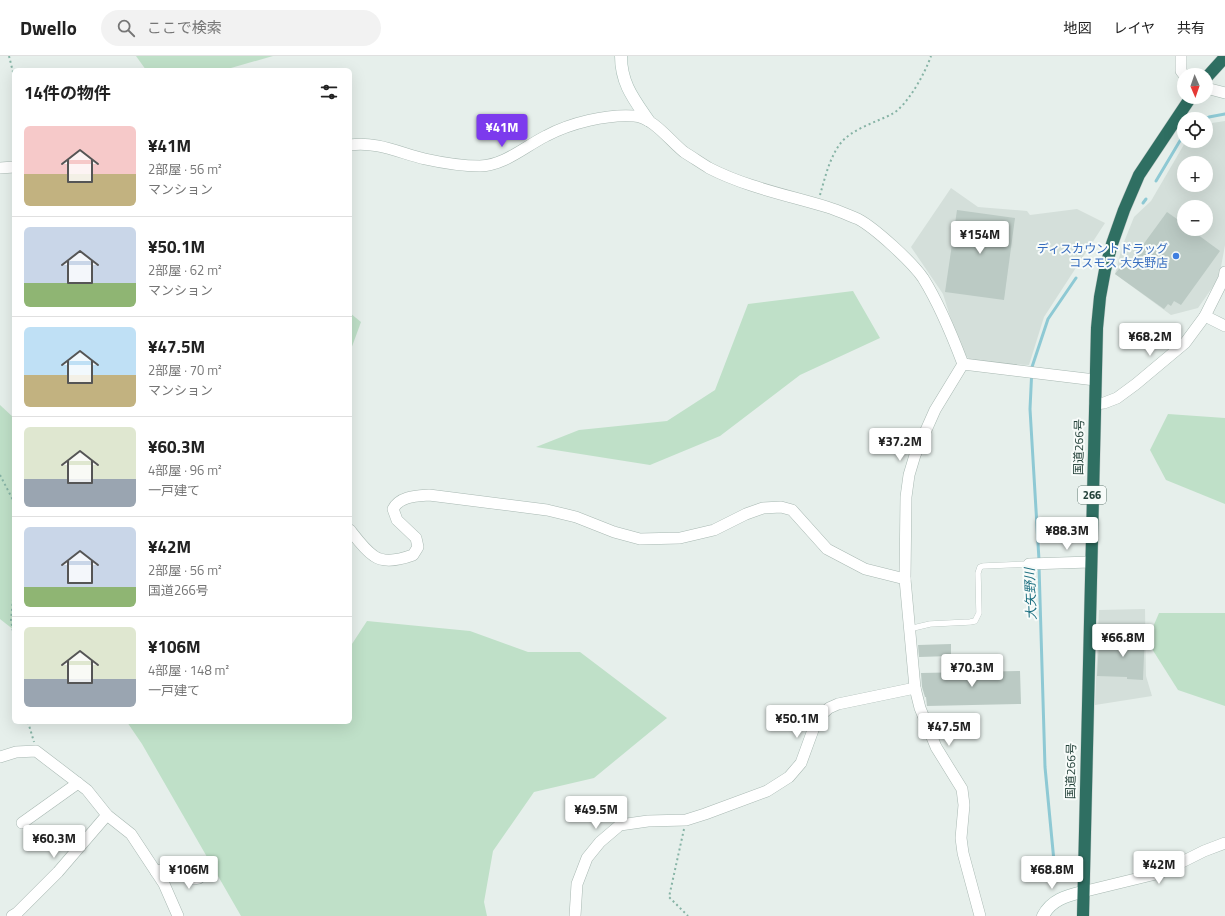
<!DOCTYPE html>
<html lang="ja">
<meta charset="utf-8">
<style>
body{margin:0;font-family:"Titillium Web","Noto Sans JP",sans-serif;background:#f2f2f2;color:#222;height:100vh;display:flex;flex-direction:column;font-size:15px;white-space:nowrap}
*{box-sizing:border-box;margin:0}
p{font-size:13px;color:#767676}
.icon{flex:none;width:22px;height:22px;fill:none;stroke:currentColor;stroke-width:2;stroke-linecap:round;stroke-linejoin:round}
.map{position:relative;flex:1;overflow:hidden}
.drawer{position:absolute;left:12px;top:12px;width:340px;height:656px;display:flex;flex-direction:column;background:#fff;border-radius:6px;box-shadow:0 4px 16px #0002}
.drawer>*{flex:none}
.needle{width:26px;rotate:178deg}
.fabs{position:absolute;left:1177px;top:12px;display:grid;gap:8px}
.fabs a{display:grid;place-items:center;width:36px;height:36px;border-radius:50%;background:#fff;box-shadow:0 4px 16px #0002;font-size:20px}
.price{position:absolute;translate:-50% -34px;padding:0 9px;border-radius:4px;background:#fff;color:#222;font-size:13px;line-height:26px;filter:drop-shadow(0 1px 2px #0008)}
.price::after{content:'';position:absolute;left:50%;top:24px;width:12px;height:9px;margin-left:-6px;background:inherit;clip-path:polygon(0 0,100% 0,50% 100%)}
.price.current{background:#7c3aed;color:#fff}
ul{padding:0;list-style:none}
li{display:flex;align-items:center;gap:12px;height:100px;padding:0 12px}
li+li{border-top:1px solid #e0e0e0}
li span{display:grid;place-items:center;flex:none;width:112px;height:80px;border-radius:6px;color:#555}
li>.icon{margin-inline-start:auto}
span .icon{width:48px;height:48px;fill:#fffc;stroke-width:1}
li b{font-size:17px}
h2{display:flex;justify-content:space-between;align-items:center;height:48px;padding:0 12px;font-size:17px}
header{display:flex;align-items:center;gap:24px;box-sizing:border-box;height:56px;padding:0 20px;background:#fff;border-bottom:1px solid #e0e0e0}
header strong{font-size:19px}
nav{display:flex;gap:22px;margin-inline-start:auto;font-size:14px}
.search{width:280px;height:36px;background:#f2f2f2;display:flex;align-items:center;gap:10px;box-sizing:border-box;padding:0 14px;border-radius:22px;color:#767676;font-size:15px}
.map>svg:first-child{display:block}
</style>
<header>
<strong>Dwello</strong>
<div class="search"><svg class="icon" aria-label="search" viewBox="0 0 24 24"><circle cx="10" cy="10" r="6"/><path d="M15 15l6 6"/></svg>ここで検索</div>
<nav><a>地図</a><a>レイヤ</a><a>共有</a></nav>
</header>
<div class="map">
<svg width="1225" height="860" viewBox="0 0 1225 860">
<rect width="100%" height="100%" fill="#e6efeb"/>
<g fill="#d4dfda" fill-rule="evenodd">
<path d="M 1225,65 L 1225,189 L 1219,222 L 1198,252 L 1171,259 L 1115,218 L 1122,191 L 1134,161 L 1151,145 L 1186,85 L 1206,85 L 1206,70 L 1212,67 ZM 1184,107 L 1206,107 L 1206,129 L 1184,129 ZM 1184,151 L 1206,151 L 1206,173 L 1184,173 Z"/>
<path d="M 951,132 L 978,151 L 1027,155 L 1030,159 L 1077,153 L 1105,167 L 1044,261 L 1029,309 L 981,307 L 973,306 L 967,301 L 961,295 L 943,238 L 911,191 Z"/>
<path d="M 1145,553 L 1146,620 L 1152,640 L 1095,649 L 1099,554 Z"/>
</g>
<g fill="#bfe0c8">
<path d="M 136,0 L 273,0 L 224,14 L 146,14 Z"/>
<path d="M 853,235 L 880,282 L 800,319 L 720,380 L 650,409 L 536,391 L 579,374 L 667,365 L 715,334 L 748,248 Z"/>
<path d="M 350,257 L 361,266 L 350,296 Z"/>
<path d="M 0,349 L 14,362 L 14,574 L 0,563 Z"/>
<path d="M 1168,358 L 1225,362 L 1225,448 L 1166,424 L 1150,394 Z"/>
<path d="M 1159,557 L 1225,557 L 1225,650 L 1178,634 L 1147,585 Z"/>
<path d="M 367,565 L 470,575 L 528,596 L 580,596 L 667,662 L 594,722 L 534,736 L 493,795 L 484,846 L 487,860 L 241,860 L 142,688 L 127,666 L 350,666 L 350,591 Z"/>
</g>
<g fill="none" stroke-linecap="round" stroke-linejoin="round">
<g stroke="#8ec9d4" stroke-width="3">
<path d="M 1205,63 L 1209,61 L 1225,58"/>
<path d="M 1156,125 L 1184,78"/>
<path d="M 1143,147 L 1146,143"/>
<path d="M 1039,504 L 1030,353 L 1032,311 L 1048,263 L 1076,222"/>
<path d="M 1039,510 L 1045,711 L 1055,816"/>
</g>
</g>
<g fill="#bbcac4">
<path d="M 957,154 L 1015,162 L 1004,244 L 945,236 Z"/>
<path d="M 1167,156 L 1184,168 L 1184,173 L 1190,173 L 1220,195 L 1181,249 L 1174,245 L 1171,250 L 1168,248 L 1164,253 L 1115,218 L 1125,205 L 1129,208 Z"/>
<path d="M 1129,574 L 1145,575 L 1143,624 L 1127,623 L 1127,621 L 1097,620 L 1099,587 L 1128,589 Z"/>
<path d="M 951,588 L 951,600 L 919,601 L 918,589 Z"/>
<path d="M 1020,615 L 1021,648 L 927,650 L 926,641 L 925,641 L 922,631 L 921,617 Z"/>
</g>
<g fill="none" stroke-linecap="round" stroke-linejoin="round">
<g stroke="#a8b8b2" stroke-width="6">
<path id="lane" d="M 909,573 L 930,568 L 970,566 L 975,565 L 979,557 L 978,517 L 980,511 L 983,510 L 1029,508"/>
</g>
<g stroke="#a8b8b2" stroke-width="12">
<g id="street">
<path d="M 1181,0 L 1181,15 L 1184,19"/>
<path d="M 1206,32 L 1225,37"/>
<path d="M 350,89 C 376,85 400,97 425,103 C 443,107 461,110 480,110 C 505,109 524,91 546,80 C 570,67 607,58 634,60 C 653,61 670,85 684,96 C 692,101 701,107 709,112 C 746,131 787,139 827,151 C 837,154 848,159 858,163 C 875,172 912,206 923,222 C 940,249 952,279 963,308"/>
<path d="M 0,112 L 14,111"/>
<path d="M 1205,260 L 1225,270"/>
<path d="M 963,308 L 935,354 L 915,399 L 909,419 L 906,441 L 905,523 L 915,632 L 920,652 L 936,691 L 962,733 L 964,749 L 961,782 L 963,797 L 980,860"/>
<path d="M 963,308 L 1095,324"/>
<path d="M 1095,348 L 1104,347 L 1117,342 L 1136,328 L 1185,287 L 1205,260 L 1224,222 L 1225,216"/>
<path d="M 350,474 C 357,483 365,494 374,500 C 385,508 402,503 413,499 L 418,491 L 416,482 L 397,464 L 393,453 C 400,440 416,440 429,439 L 547,454 L 576,461 L 614,476 L 640,483 L 680,482 L 714,474 L 746,458 L 763,452 L 781,451 L 792,454 L 827,493 L 865,513 L 905,523"/>
<path d="M 1029,508 L 1090,506"/>
<path d="M 0,701 L 16,696 L 36,695 L 87,734 L 107,759 L 131,778 L 164,828 L 178,860"/>
<path d="M 22,767 L 78,727"/>
<path d="M 156,816 C 173,808 180,812 193,823 L 199,822 L 209,813"/>
<path d="M 1082,836 L 1160,817 L 1204,795 L 1225,787"/>
<path d="M 12,860 L 17,857 L 58,816 L 107,759"/>
<path d="M 575,860 L 577,828 L 587,802 L 600,786 L 620,769 L 648,765 L 686,764 L 705,758 L 767,735 L 789,721 L 801,707 L 813,674 L 820,660 L 829,652 L 838,648 L 915,632"/>
</g>
</g>
<g stroke="#a4bbb3" stroke-width="13">
<g id="secondary">
<path d="M 621,0 C 621,27 633,42 648,64"/>
<path d="M 1043,860 C 1051,844 1066,840 1082,836"/>
</g>
</g>
<g stroke="#c2cac8" stroke-width="13">
<g id="highway">
<path d="M 1206,22 L 1225,1"/>
<path d="M 1083,860 L 1097,272 L 1100,241 L 1105,214 L 1112,188 L 1124,154 L 1139,119 L 1191,41"/>
</g>
</g>
<g stroke="#86b3a5" stroke-width="2" stroke-dasharray="2 3" stroke-linecap="butt">
<path d="M 9,0 L 13,16 L 14,38"/>
<path d="M 820,139 C 825,122 829,103 840,88 C 851,73 877,66 892,58 C 908,49 925,17 931,0"/>
<path d="M 0,419 L 14,446"/>
<path d="M 14,533 L 11,564 L 14,581"/>
<path d="M 28,666 L 34,686"/>
<path d="M 684,773 L 669,841 L 688,860"/>
</g>
<use href="#lane" stroke="#fff" stroke-width="5.5"/>
<use href="#street" stroke="#fff" stroke-width="11"/>
<use href="#secondary" stroke="#fff" stroke-width="12"/>
<use href="#highway" stroke="#2f6f62" stroke-width="12"/>
</g>
<circle fill="#3f7fe0" stroke="#f7fbf9" stroke-width="1.5" cx="1176" cy="200" r="4"/>
<g text-anchor="middle" stroke-width="4" stroke-linejoin="round" paint-order="stroke">
<rect fill="#f7fbf9" stroke="#637a73" stroke-width="1" x="1078" y="430" width="28" height="18" rx="3"/>
<g font-size="11" font-weight="bold" fill="#24423a">
<text x="1092" y="443">266</text>
</g>
<g font-size="12" fill="#366cbe" stroke="#f7fbf9" text-anchor="end">
<text x="1168" y="197">ディスカウントドラッグ<tspan x="1168" dy="14">コスモス 大矢野店</tspan></text>
</g>
<g font-size="12" fill="#24423a" stroke="#f7fbf9">
<text transform="translate(1079 391) rotate(-89)" y="4">国道266号</text>
<text transform="translate(1071 715) rotate(-89)" y="4">国道266号</text>
</g>
<g font-size="13" font-style="italic" fill="#1c6f80" stroke="#f7fbf9">
<text transform="translate(1030 538) rotate(-92)" y="5">大矢野川</text>
</g>
</g>
</svg>
<div class="fabs">
<a><svg class="needle" viewBox="-14 -14 28 28"><path d="M0-13l5 13h-10z" fill="#e53935"/><path d="M0 13l5-13h-10z" fill="#767676"/></svg></a>
<a><svg class="icon" aria-label="locate" viewBox="0 0 24 24"><circle cx="12" cy="12" r="6"/><path d="M12 2v4M12 18v4M2 12h4M18 12h4"/></svg></a>
<a>+</a>
<a>−</a>
</div>
<b class="price current" style="left:502px;top:92px">¥41M</b>
<b class="price" style="left:980px;top:199px">¥154M</b>
<b class="price" style="left:1150px;top:301px">¥68.2M</b>
<b class="price" style="left:900px;top:406px">¥37.2M</b>
<b class="price" style="left:1067px;top:495px">¥88.3M</b>
<b class="price" style="left:1123px;top:602px">¥66.8M</b>
<b class="price" style="left:972px;top:632px">¥70.3M</b>
<b class="price" style="left:797px;top:683px">¥50.1M</b>
<b class="price" style="left:949px;top:691px">¥47.5M</b>
<b class="price" style="left:596px;top:774px">¥49.5M</b>
<b class="price" style="left:54px;top:803px">¥60.3M</b>
<b class="price" style="left:1159px;top:829px">¥42M</b>
<b class="price" style="left:189px;top:834px">¥106M</b>
<b class="price" style="left:1052px;top:834px">¥68.8M</b>
<section class="drawer">
<h2>14件の物件<svg class="icon" aria-label="filters" viewBox="0 0 24 24"><path d="M4 7h16M4 17h16"/><circle cx="9" cy="7" r="2"/><circle cx="15" cy="17" r="2"/></svg></h2>
<ul>
<li><span style="background:linear-gradient(#f6c9c9 60%,#c2b280 0)"><svg class="icon" aria-label="home" viewBox="0 0 24 24"><path d="M3 11l9-7 9 7M6 9v11h12V9"/></svg></span><div><b>¥41M</b><p>2部屋 · 56 m²</p><p>マンション</p></div></li>
<li><span style="background:linear-gradient(#c9d6e8 70%,#8fb573 0)"><svg class="icon" aria-label="home" viewBox="0 0 24 24"><path d="M3 11l9-7 9 7M6 9v11h12V9"/></svg></span><div><b>¥50.1M</b><p>2部屋 · 62 m²</p><p>マンション</p></div></li>
<li><span style="background:linear-gradient(#bfe0f5 60%,#c2b280 0)"><svg class="icon" aria-label="home" viewBox="0 0 24 24"><path d="M3 11l9-7 9 7M6 9v11h12V9"/></svg></span><div><b>¥47.5M</b><p>2部屋 · 70 m²</p><p>マンション</p></div></li>
<li><span style="background:linear-gradient(#dfe7d0 65%,#9aa5b1 0)"><svg class="icon" aria-label="home" viewBox="0 0 24 24"><path d="M3 11l9-7 9 7M6 9v11h12V9"/></svg></span><div><b>¥60.3M</b><p>4部屋 · 96 m²</p><p>一戸建て</p></div></li>
<li><span style="background:linear-gradient(#c9d6e8 75%,#8fb573 0)"><svg class="icon" aria-label="home" viewBox="0 0 24 24"><path d="M3 11l9-7 9 7M6 9v11h12V9"/></svg></span><div><b>¥42M</b><p>2部屋 · 56 m²</p><p>国道266号</p></div></li>
<li><span style="background:linear-gradient(#dfe7d0 65%,#9aa5b1 0)"><svg class="icon" aria-label="home" viewBox="0 0 24 24"><path d="M3 11l9-7 9 7M6 9v11h12V9"/></svg></span><div><b>¥106M</b><p>4部屋 · 148 m²</p><p>一戸建て</p></div></li>
</ul>
</section>
</div>
